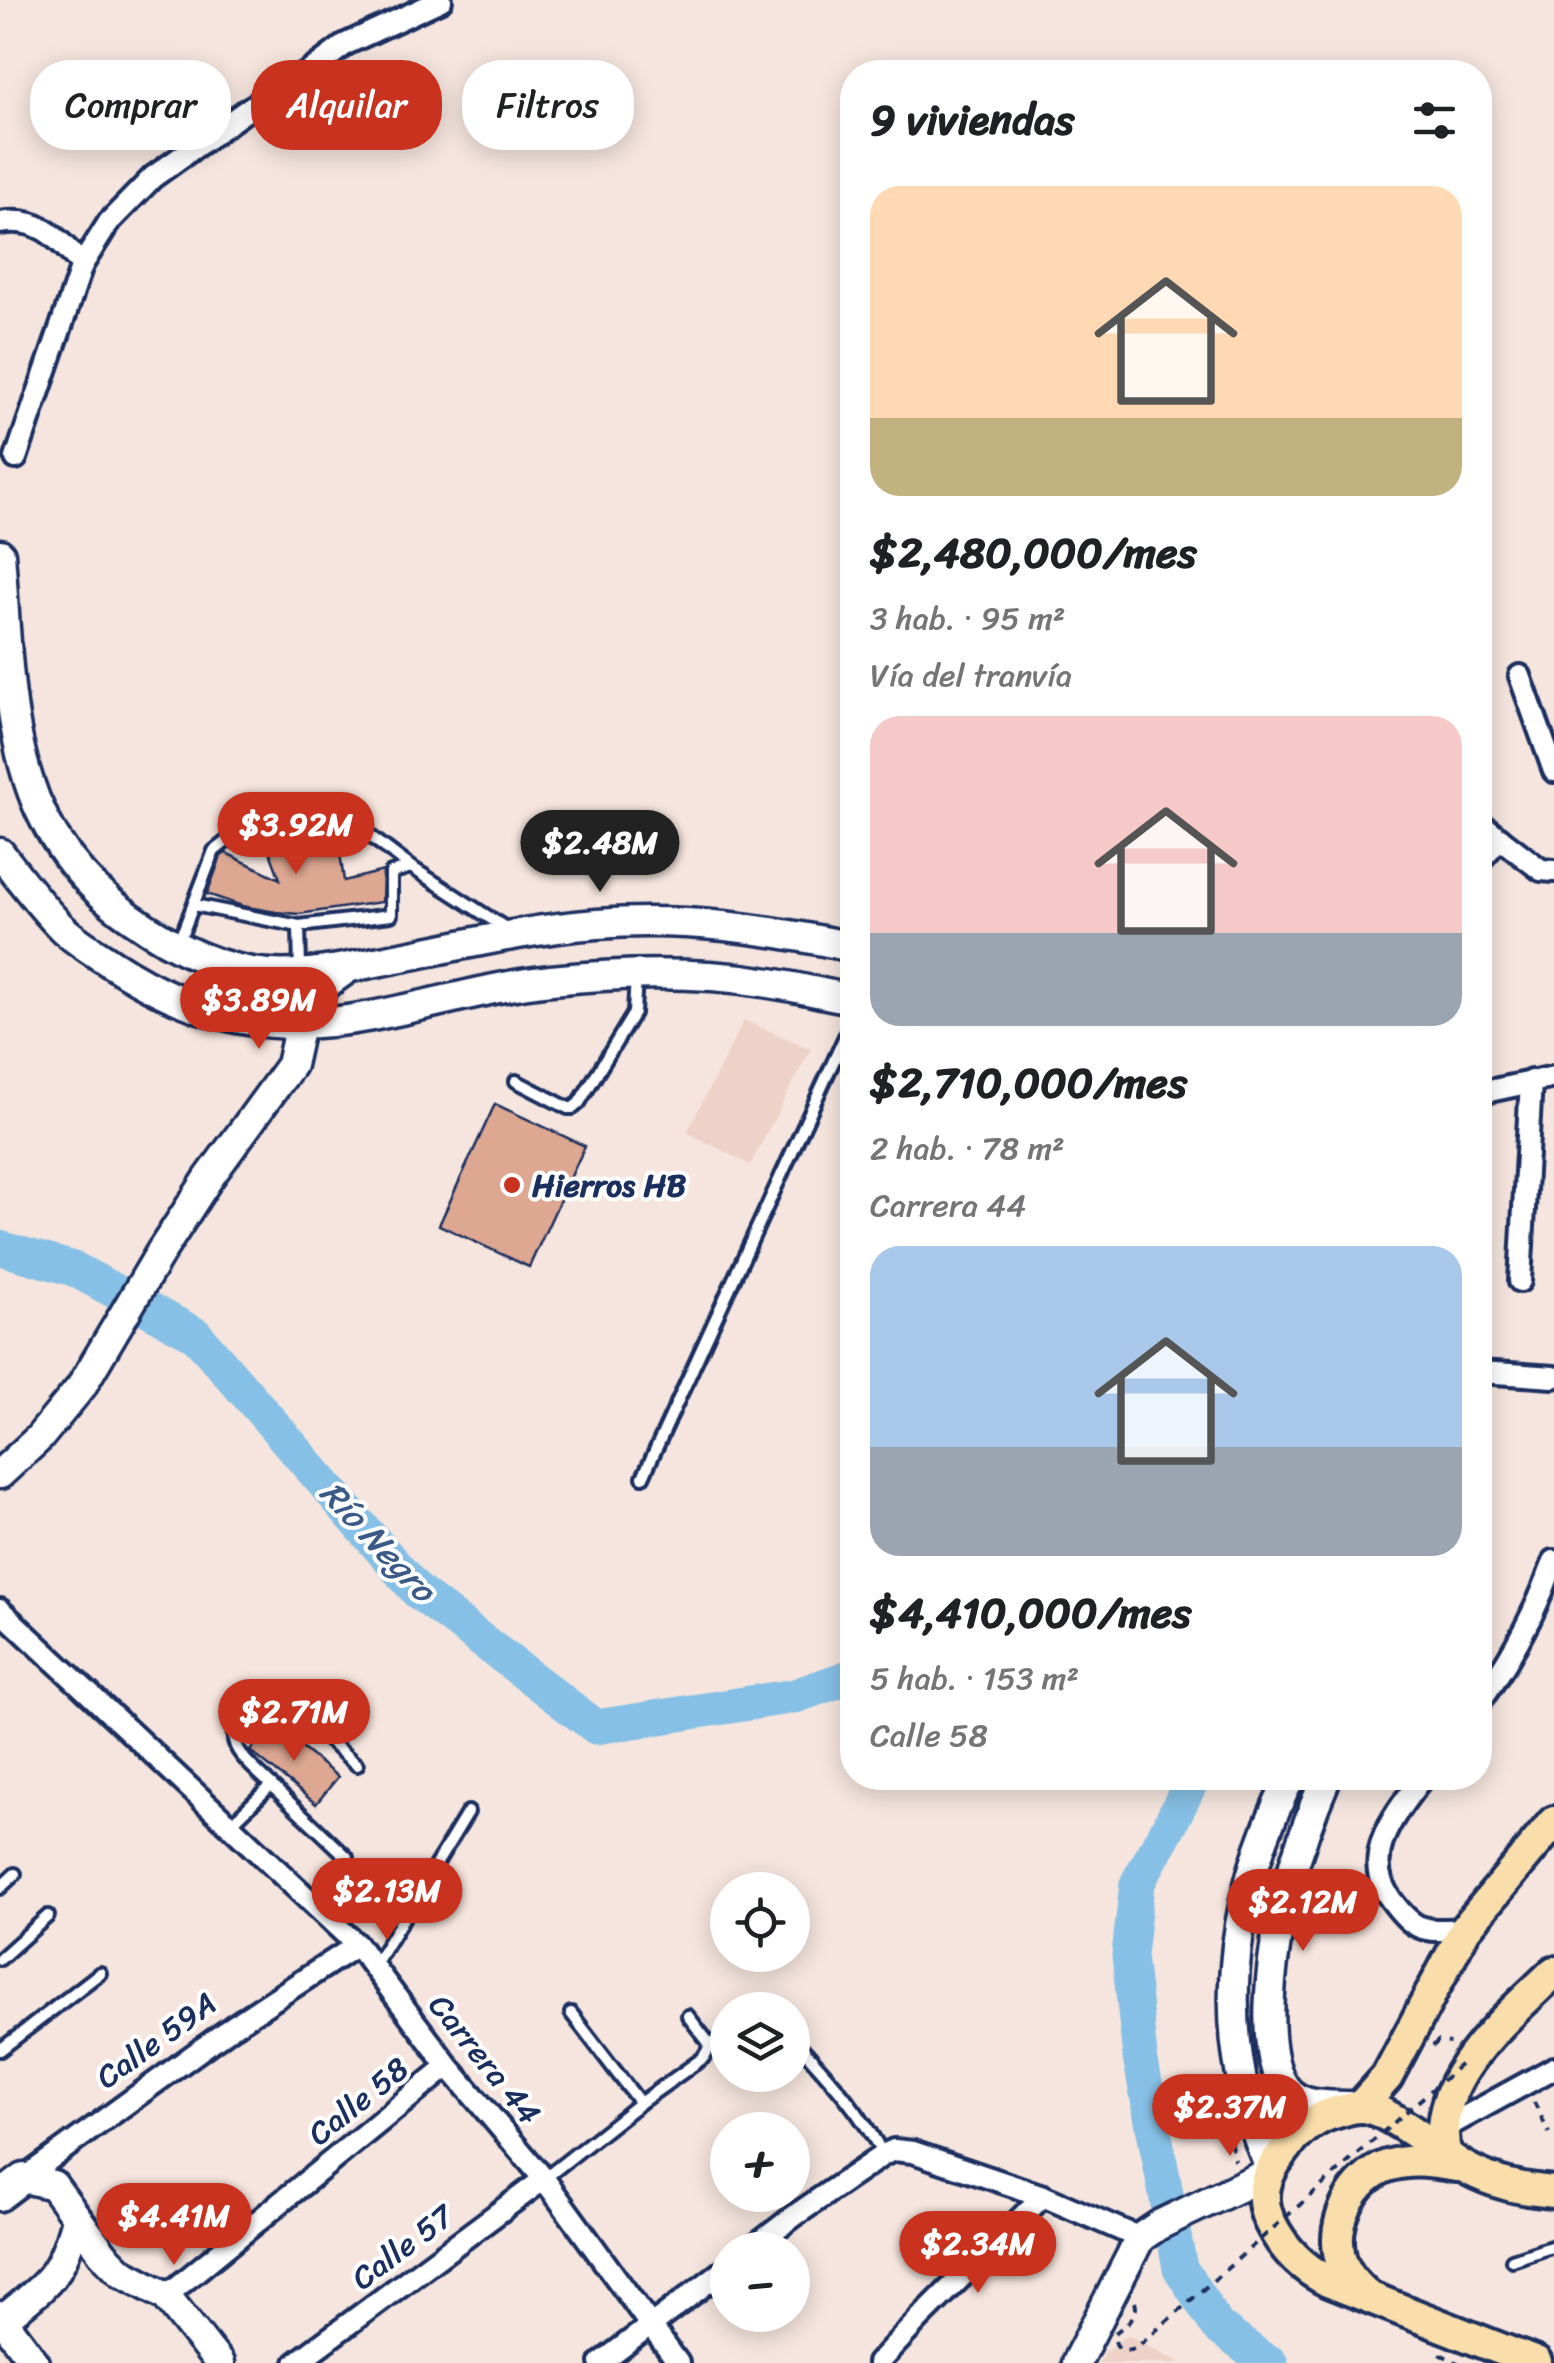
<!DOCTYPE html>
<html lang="es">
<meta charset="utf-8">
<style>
body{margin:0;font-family:Sriracha,sans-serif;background:#f2f2f2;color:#202124;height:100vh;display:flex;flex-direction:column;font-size:38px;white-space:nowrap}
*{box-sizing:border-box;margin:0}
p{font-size:32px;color:#757577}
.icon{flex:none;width:55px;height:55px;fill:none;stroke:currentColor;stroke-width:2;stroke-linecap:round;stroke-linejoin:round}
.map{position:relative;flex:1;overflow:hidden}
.sheet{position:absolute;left:840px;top:60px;width:652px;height:1730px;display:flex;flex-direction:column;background:#fff;border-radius:40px;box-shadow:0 5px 25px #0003}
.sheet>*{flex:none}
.hud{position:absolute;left:30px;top:60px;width:660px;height:90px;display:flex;gap:20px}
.fabs{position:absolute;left:710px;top:1872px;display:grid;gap:20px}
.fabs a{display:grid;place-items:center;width:100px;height:100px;border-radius:50%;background:#fff;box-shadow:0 5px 25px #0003;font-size:50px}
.price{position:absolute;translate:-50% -85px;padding:0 22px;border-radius:35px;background:#c8321e;color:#fff;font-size:32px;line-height:65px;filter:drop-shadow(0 2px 5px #0008)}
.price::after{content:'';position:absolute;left:50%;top:60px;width:30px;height:22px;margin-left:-15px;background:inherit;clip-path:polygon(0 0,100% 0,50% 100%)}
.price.active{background:#222;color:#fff}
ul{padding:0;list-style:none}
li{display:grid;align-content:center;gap:20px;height:530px;padding:0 30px}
li span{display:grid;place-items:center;height:310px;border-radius:30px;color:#555}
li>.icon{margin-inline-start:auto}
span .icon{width:180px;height:180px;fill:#fffc;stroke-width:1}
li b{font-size:42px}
h2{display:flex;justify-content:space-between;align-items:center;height:120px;padding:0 30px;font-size:42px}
.tag{padding:0 35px;border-radius:40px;background:#fff;box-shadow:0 5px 25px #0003;font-size:35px;line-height:90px}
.tag.active{background:#c8321e;color:#fff}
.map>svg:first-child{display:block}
</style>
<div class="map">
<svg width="1554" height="2363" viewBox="0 0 1554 2363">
<rect width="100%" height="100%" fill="#f5e5de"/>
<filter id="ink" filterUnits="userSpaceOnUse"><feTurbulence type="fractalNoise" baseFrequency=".01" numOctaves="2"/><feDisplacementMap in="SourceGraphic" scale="20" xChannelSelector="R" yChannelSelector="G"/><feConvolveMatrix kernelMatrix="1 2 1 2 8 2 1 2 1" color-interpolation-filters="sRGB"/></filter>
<g filter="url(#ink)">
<g fill="#eed2c7">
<path d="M 744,1020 L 811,1049 L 750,1165 L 687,1132 Z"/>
<path d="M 1128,2335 L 1151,2347 L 1181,2363 L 1099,2363 L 1103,2353 Z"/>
</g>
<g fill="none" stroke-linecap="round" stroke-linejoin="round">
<g stroke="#87c0e6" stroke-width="35">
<path d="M 0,1248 L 74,1269 L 196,1335 L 418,1592 L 596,1727 L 795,1696 L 852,1676"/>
<path d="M 1193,1778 L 1171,1822 L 1137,1884 L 1129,1955 L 1140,2057 L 1180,2268 L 1218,2327 L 1262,2359 L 1271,2363"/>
</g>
</g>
<g fill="#dda792" stroke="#1b2f5e" stroke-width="2.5">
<path d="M 276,830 L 337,832 L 344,881 L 383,871 L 382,902 L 299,914 L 276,912 L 242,906 L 207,894 L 221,856 L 226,853 L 280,879 L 268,847 L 271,835 Z"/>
<path d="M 495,1104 L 585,1146 L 529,1267 L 439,1225 Z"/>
<path d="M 272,1724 L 338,1777 L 316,1804 L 250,1751 Z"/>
</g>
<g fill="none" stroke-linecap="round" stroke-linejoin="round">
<g stroke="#1b2f5e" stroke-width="18">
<g id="lane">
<path d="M 194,905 L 299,926 L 391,915 L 391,873 L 411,867"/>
<path d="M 299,926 L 300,972"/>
<path d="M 175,944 L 184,929 L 214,851 L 252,821 L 354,824 L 411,867 L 507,929"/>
<path d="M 516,1081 L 568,1108 L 573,1108 L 579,1103 L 634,1013 L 636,975"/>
<path d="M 643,1477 L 852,1021"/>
<path d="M 271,1785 L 347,1857"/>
<path d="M 230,1825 L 271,1785 C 254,1767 220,1746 240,1721 C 247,1711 253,1705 263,1699 C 297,1708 330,1743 357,1765"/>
<path d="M 0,1888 L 15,1874"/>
<path d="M 0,1959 L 48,1916"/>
<path d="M 374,1966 L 468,1812"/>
<path d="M 571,2013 L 640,2103"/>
<path d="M 792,2037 C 825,2073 861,2111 883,2155"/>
<path d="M 0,2050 L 100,1973"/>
<path d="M 544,2179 L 640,2103 L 703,2058 L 708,2050 L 709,2043 L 688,2016"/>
<path d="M 1512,2260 L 1554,2246"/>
</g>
</g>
<g stroke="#1b2f5e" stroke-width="28">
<g id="street">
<path d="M 0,223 C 40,216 57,238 82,265"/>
<path d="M 16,458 L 82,265 L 109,222 L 153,177 L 247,110 L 310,71 L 346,44 L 441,0"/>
<path d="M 1520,676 L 1554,771"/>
<path d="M 1480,823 L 1541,870 L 1554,871"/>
<path d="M 1480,860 L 1500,838"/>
<path d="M 1480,1093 L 1554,1077"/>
<path d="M 1520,1281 L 1531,1081"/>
<path d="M 1480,1372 L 1554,1377"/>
<path d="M 0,1610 L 357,1945 L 448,2066 L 544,2179 L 678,2363"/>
<path d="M 1480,1701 C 1511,1659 1537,1609 1554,1561"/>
<path d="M 1422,1778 C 1395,1814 1358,1857 1392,1901 C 1417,1934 1425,1931 1465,1929"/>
<path d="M 1441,2130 L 1554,2068"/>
<path d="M 24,2178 L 232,2027 L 357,1945"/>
<path d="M 750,2250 L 794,2216 L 883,2155 L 894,2150 L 913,2152 L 1043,2196 L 1140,2238"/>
<path d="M 166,2296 L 448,2066"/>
<path d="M 296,2363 L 544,2179"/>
<path d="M 601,2363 L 728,2267"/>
<path d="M 878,2363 L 920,2318 L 1043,2196"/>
</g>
</g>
<g stroke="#1b2f5e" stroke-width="35">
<g id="secondary">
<path d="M 0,554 C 6,626 6,711 28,779 C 45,834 82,884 130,917 C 169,945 218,970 268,974 C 310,977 355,966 396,958 C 463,945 529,929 597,924 C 683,917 768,929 852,947"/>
<path d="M 0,853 C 20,879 39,905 63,929 C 77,942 96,953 112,964 C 198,1020 272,1035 372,1016 C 432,1005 491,986 551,980 C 621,973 694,971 763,982 C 793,986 823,994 852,999"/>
<path d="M 269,974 L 284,996 L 300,1024"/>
<path d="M 0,1474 L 39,1438 L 81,1387 L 162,1250 L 208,1179 L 291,1065 L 300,1024 L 307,1009 L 326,984 L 348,968"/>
<path d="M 1326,1778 C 1311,1813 1298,1849 1288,1886 C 1275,1931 1252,2060 1291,2094 C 1306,2107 1330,2105 1349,2106"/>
<path d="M 1270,2168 C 1212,2037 1227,1903 1290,1778"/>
<path d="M 0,2196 L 24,2178 L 53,2185 L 104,2255 L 121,2272 L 166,2296 L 219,2363"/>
<path d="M 0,2316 L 35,2363"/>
<path d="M 4,2319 C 49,2282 61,2277 76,2219"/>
<path d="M 1076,2363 L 1140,2238 L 1159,2225 L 1268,2173"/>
</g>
</g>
<g stroke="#1b2f5e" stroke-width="38">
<g id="primary">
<path d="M 1361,2106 L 1387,2077 L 1465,1929 L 1554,1822"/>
<path d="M 1446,2155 C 1426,2082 1508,2017 1554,1972"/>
<path d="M 1367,2295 C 1355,2284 1344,2273 1340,2257 C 1331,2222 1353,2179 1387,2166 C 1411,2158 1433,2162 1457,2166"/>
<path d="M 1536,2363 L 1328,2281 C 1302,2268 1283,2249 1270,2222 C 1257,2196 1266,2173 1283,2152 C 1297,2133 1315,2117 1337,2112 C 1344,2110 1353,2107 1360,2107 C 1386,2106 1441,2154 1466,2168 C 1495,2184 1521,2189 1554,2192"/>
</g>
</g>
<g stroke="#1b2f5e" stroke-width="4" stroke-dasharray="8 8" stroke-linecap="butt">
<path d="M 1433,2046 L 1438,2041 L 1450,2043"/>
<path d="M 1534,2102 L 1549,2133"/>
<path d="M 1227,2127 L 1235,2161"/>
<path d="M 1440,2354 L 1458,2363"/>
</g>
<use href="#lane" stroke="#fff" stroke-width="10"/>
<use href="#street" stroke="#fff" stroke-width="20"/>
<use href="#secondary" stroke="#fff" stroke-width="28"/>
<use href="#primary" stroke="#f9deab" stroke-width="30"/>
<path stroke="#1b2f5e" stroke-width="4" stroke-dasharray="8 8" stroke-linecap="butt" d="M 1135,2302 C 1140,2317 1124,2325 1114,2334 C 1115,2350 1122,2352 1136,2348 L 1461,2064"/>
</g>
</g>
<circle fill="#c8321e" stroke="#fff" stroke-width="4" cx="512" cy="1185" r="10"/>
<g text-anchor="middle" stroke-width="8" stroke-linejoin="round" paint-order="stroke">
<g font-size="32" font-weight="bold" fill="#1b2f5e" stroke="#fff" text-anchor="start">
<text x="532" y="1196">Hierros HB</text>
</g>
<g font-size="32" fill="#1b2f5e" stroke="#fff">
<text transform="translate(156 2040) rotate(-36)" y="11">Calle 59A</text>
<text transform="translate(485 2059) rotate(51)" y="11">Carrera 44</text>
<text transform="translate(358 2101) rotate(-39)" y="11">Calle 58</text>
<text transform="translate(402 2247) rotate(-37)" y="11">Calle 57</text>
</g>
<g font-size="35" font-style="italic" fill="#3b5a87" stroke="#fff">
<text transform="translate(378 1541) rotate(47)" y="12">Río Negro</text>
</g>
</g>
</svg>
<div class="fabs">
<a><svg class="icon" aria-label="locate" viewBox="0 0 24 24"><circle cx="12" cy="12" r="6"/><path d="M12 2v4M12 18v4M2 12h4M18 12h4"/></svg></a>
<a><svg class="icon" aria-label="layers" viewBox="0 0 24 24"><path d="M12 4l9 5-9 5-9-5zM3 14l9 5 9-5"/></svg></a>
<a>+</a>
<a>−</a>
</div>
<b class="price" style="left:296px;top:877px">$3.92M</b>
<b class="price active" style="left:600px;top:895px">$2.48M</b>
<b class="price" style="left:259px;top:1052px">$3.89M</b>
<b class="price" style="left:294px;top:1764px">$2.71M</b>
<b class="price" style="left:387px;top:1943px">$2.13M</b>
<b class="price" style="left:1303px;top:1954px">$2.12M</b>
<b class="price" style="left:1230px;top:2159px">$2.37M</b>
<b class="price" style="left:174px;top:2268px">$4.41M</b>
<b class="price" style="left:978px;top:2296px">$2.34M</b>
<div class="hud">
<a class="tag">Comprar</a>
<a class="tag active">Alquilar</a>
<a class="tag">Filtros</a>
</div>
<section class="sheet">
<h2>9 viviendas<svg class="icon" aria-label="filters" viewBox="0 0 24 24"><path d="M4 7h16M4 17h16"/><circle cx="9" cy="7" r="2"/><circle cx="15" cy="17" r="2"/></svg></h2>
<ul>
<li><span style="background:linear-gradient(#ffd9b3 75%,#c2b280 0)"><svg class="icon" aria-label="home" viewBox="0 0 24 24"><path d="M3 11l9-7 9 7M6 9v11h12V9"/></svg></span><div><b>$2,480,000/mes</b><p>3 hab. · 95 m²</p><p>Vía del tranvía</p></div></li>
<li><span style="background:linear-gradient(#f6c9c9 70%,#9aa5b1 0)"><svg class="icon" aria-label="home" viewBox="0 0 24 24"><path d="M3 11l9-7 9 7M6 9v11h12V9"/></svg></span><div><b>$2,710,000/mes</b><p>2 hab. · 78 m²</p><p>Carrera 44</p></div></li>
<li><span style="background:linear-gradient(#a9c7e8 65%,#9aa5b1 0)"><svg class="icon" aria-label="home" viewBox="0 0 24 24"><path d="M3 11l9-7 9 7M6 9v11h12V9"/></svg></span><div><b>$4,410,000/mes</b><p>5 hab. · 153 m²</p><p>Calle 58</p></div></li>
</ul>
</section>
</div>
